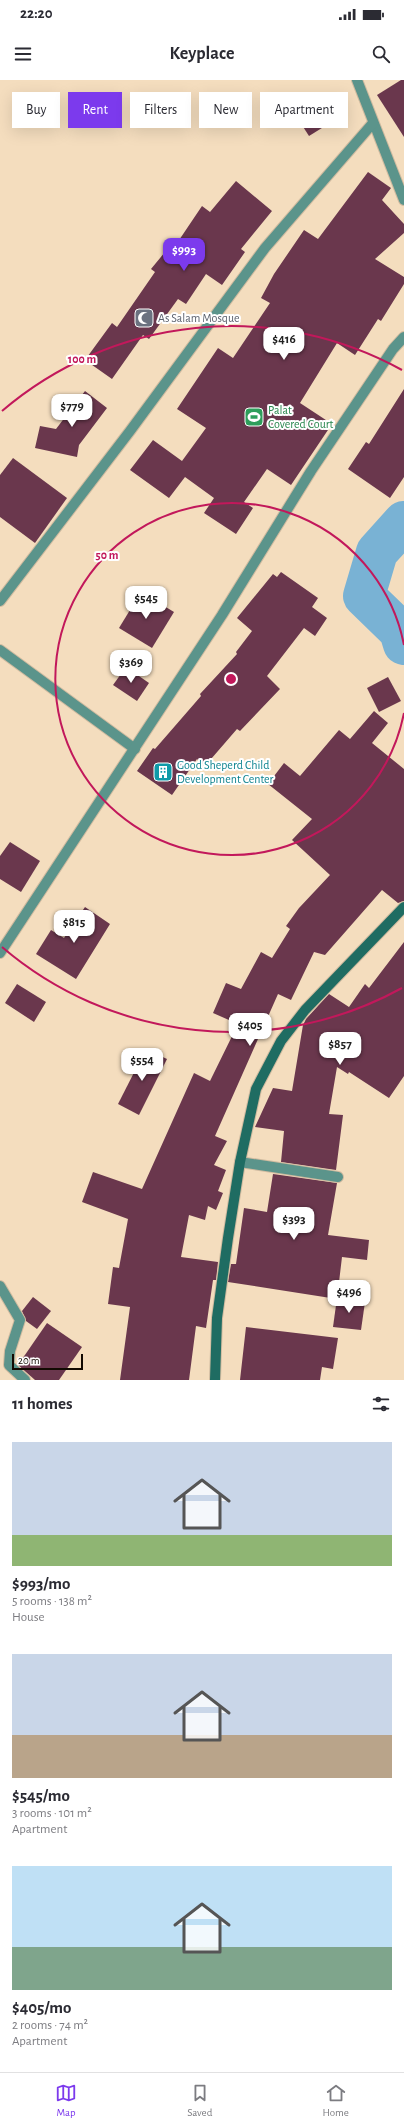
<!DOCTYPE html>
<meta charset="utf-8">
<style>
body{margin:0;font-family:"Alegreya Sans",sans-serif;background:#f2f2f3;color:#2b2b33;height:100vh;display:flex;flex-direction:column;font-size:15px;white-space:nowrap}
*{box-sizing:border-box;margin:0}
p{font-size:13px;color:#7c7c81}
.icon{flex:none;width:22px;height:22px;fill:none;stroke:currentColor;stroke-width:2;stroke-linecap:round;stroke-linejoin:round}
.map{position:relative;height:1300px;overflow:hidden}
.panel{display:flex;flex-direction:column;background:#fff;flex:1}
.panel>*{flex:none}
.guide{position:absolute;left:12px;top:12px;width:380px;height:36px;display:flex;gap:8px}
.scale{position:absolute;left:12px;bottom:10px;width:71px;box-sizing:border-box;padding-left:4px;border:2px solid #120a02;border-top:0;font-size:11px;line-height:14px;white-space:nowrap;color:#120a02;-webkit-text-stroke:3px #fff;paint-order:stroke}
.price{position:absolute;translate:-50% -34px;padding:0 9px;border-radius:8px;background:#fff;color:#222;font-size:13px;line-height:26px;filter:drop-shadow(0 1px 2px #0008)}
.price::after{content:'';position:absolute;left:50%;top:24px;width:12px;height:9px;margin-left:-6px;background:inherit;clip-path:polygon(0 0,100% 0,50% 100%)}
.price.selected{background:#7c3aed;color:#fff}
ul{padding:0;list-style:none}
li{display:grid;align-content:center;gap:8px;height:212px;padding:0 12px}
li span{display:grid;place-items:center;height:124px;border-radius:0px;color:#555}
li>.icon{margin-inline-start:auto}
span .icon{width:72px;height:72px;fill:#fffc;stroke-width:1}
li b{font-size:17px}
h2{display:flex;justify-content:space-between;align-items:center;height:48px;padding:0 12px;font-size:17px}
.tag{padding:0 14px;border-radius:0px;background:#fff;box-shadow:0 4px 16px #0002;font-size:14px;line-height:36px}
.tag.selected{background:#7c3aed;color:#fff}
.status{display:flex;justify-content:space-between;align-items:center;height:28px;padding:0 20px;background:#fff;direction:ltr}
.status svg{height:11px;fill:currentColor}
header{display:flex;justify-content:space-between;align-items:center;height:52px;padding:0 12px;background:#fff;font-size:18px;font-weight:600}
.dock{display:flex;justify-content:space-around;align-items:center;height:56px;border-top:1px solid #e1e1e2;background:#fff;font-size:11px;color:#7c7c81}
.dock a{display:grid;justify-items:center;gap:2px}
.dock .selected{color:#7c3aed}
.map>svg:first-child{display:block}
</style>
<div class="status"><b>22:20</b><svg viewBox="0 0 49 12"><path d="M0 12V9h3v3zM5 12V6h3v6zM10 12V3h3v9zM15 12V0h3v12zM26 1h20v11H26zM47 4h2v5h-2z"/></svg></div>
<header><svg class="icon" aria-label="menu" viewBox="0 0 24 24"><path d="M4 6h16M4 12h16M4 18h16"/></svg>Keyplace<svg class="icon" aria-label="search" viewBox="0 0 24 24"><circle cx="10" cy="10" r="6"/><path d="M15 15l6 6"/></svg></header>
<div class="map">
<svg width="404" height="1300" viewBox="0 0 404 1300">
<rect width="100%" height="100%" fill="#f4ddbe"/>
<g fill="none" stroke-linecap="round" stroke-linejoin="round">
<path stroke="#79b2d4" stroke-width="42" d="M 404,442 L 377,472 L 364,516 L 400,551 L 404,564"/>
</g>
<g fill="#6a374d">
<path d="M 401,0 L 404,0 L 404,57 L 377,15 Z"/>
<path d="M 318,26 L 330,43 L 309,56 L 298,39 Z"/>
<path d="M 368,92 L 391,108 L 382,120 L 404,144 L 404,153 L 375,179 L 404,197 L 404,204 L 381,241 L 378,239 L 355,275 L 337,263 L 300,323 L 332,344 L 291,405 L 267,389 L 244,422 L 253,428 L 236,454 L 204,433 L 214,418 L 185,397 L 169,418 L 130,390 L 153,360 L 182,381 L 206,348 L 177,329 L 218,268 L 233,278 L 270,223 L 261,218 L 274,194 L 304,150 L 318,159 Z"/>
<path d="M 236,101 L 272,131 L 241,169 L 245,172 L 222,205 L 206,194 L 186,224 L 178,219 L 149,259 L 143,255 L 112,299 L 85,280 L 112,243 L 117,247 L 155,192 L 151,189 L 165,172 L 169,175 L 202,126 L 210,132 Z"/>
<path d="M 404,309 L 404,397 L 390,418 L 348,389 L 366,362 L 369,364 Z"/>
<path d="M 85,311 L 107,328 L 79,365 L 77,377 L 35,368 L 40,346 L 56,349 Z"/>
<path d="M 13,378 L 67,418 L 35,463 L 0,437 L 0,395 Z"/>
<path d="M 281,492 L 318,518 L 312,527 L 327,538 L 315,556 L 304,548 L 267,596 L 280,609 L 240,651 L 237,649 L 205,686 L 197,679 L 172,715 L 137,691 L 153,668 L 155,669 L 201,616 L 200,614 L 237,574 L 236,572 L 252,551 L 237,538 L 273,494 L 277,497 Z"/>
<path d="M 141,512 L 174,532 L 152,568 L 119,548 Z"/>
<path d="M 126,587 L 149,603 L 137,621 L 113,605 Z"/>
<path d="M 388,597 L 401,621 L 379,632 L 367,608 Z"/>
<path d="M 374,631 L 388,643 L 372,663 L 404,689 L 404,821 L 398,823 L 382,810 L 325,875 L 314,872 L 291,920 L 278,914 L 215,1056 L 227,1061 L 214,1085 L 226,1090 L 218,1111 L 223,1113 L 216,1130 L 208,1126 L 205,1140 L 189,1135 L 181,1177 L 218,1182 L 216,1200 L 213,1200 L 206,1248 L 196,1246 L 189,1300 L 120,1300 L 130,1227 L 108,1224 L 113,1187 L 119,1188 L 128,1139 L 82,1122 L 93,1092 L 142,1109 L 194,993 L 210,1001 L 238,944 L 213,933 L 226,903 L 241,909 L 261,872 L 272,878 L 290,849 L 286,846 L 299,828 L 330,795 L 292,760 L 312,739 L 268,704 L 284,683 L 300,696 L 339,650 L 350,659 Z"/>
<path d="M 10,762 L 40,781 L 21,812 L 0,799 L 0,776 Z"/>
<path d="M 85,827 L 110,844 L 76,899 L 36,874 L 51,850 L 64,858 Z"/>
<path d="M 404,862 L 404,996 L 389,1018 L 349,992 L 348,994 L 337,987 L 329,1034 L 343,1035 L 336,1090 L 281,1082 L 284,1051 L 255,1047 L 273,1008 L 292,1011 L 303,945 L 306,939 L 329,914 L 349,927 L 365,904 L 369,908 Z"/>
<path d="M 17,904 L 46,922 L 34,942 L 5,923 Z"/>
<path d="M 146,969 L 167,979 L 139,1035 L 118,1024 Z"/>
<path d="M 273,1094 L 337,1103 L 328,1155 L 369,1160 L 367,1180 L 342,1177 L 337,1219 L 228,1202 L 231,1184 L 236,1184 L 244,1128 L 267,1132 Z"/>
<path d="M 33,1217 L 51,1231 L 37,1249 L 26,1241 L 22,1231 Z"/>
<path d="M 337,1218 L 365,1222 L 361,1250 L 333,1247 Z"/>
<path d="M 47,1243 L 82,1267 L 59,1300 L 35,1300 L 18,1285 Z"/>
<path d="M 246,1247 L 338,1258 L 333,1289 L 322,1287 L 320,1300 L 240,1300 Z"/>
</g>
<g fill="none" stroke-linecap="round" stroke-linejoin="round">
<g stroke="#d0bba0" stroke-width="12">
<g id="street">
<path d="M 357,0 L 404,120"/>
<path d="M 0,521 L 130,351 L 265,168 L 373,43"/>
<path d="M 0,570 L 135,669"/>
<path d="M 0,873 L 222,535 L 311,391 L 393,269 L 404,257"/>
<path d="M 240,1082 L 338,1097"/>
<path d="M 0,1206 L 20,1240 L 10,1271 L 9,1285 L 25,1300"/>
</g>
</g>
<g stroke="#d0bba0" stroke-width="12">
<path id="secondary" d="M 215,1300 L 217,1238 L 228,1158 L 240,1082 L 256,1009 L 281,961 L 305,930 L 404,827"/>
</g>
<use href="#street" stroke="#5b948b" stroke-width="10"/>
<use href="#secondary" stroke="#1f6c62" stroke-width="10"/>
</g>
<g fill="none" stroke="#c2185b" stroke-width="2">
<path d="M404 633A176 176 0 1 1 404 565"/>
<path d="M402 908A353 353 0 0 1 2 867M2 331A353 353 0 0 1 402 290"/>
</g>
<defs>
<g id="mosque-square" transform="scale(1)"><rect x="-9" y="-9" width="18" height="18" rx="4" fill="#6b7280" stroke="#fff"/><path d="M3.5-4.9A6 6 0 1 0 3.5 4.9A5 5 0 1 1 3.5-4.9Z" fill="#fff"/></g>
<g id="stadium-square" transform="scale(1)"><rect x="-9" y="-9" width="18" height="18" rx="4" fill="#2e9e5b" stroke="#fff"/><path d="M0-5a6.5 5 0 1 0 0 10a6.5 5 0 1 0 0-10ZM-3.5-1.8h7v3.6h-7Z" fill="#fff"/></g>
<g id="building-square" transform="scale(1)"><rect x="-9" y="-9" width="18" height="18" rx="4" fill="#0f9aa8" stroke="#fff"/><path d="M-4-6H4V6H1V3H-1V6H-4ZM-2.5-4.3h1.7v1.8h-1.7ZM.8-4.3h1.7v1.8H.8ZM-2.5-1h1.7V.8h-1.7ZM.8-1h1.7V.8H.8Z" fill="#fff"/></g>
</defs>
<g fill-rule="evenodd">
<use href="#mosque-square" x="144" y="238"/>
<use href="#stadium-square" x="254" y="337"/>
<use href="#building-square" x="163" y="692"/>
</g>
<g text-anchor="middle" stroke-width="4" stroke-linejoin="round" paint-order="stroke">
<g font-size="12" fill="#5b616d" stroke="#fff" text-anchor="start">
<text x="158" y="242">As Salam Mosque</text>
</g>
<g font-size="12" fill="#27864d" stroke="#fff" text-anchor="start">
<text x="268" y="334">Palat<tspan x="268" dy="14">Covered Court</tspan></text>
</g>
<g font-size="12" fill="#0d838f" stroke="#fff" text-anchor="start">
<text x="177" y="689">Good Sheperd Child<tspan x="177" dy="14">Development Center</tspan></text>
</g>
</g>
<circle cx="231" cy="599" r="6" fill="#c2185b" stroke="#fff" stroke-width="2"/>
<g font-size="12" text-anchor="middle" font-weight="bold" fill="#c2185b" stroke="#fff" stroke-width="4" stroke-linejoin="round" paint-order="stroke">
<text x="82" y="283">100 m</text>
<text x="107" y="479">50 m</text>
</g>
</svg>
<div class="scale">20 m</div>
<b class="price selected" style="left:184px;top:192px">$993</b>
<b class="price" style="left:284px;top:281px">$416</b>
<b class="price" style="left:72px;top:348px">$779</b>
<b class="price" style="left:146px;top:540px">$545</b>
<b class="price" style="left:131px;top:604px">$369</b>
<b class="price" style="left:74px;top:864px">$815</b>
<b class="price" style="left:250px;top:967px">$405</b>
<b class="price" style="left:340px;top:986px">$857</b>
<b class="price" style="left:142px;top:1002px">$554</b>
<b class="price" style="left:294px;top:1161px">$393</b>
<b class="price" style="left:349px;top:1234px">$496</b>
<div class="guide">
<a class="tag">Buy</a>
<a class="tag selected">Rent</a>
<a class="tag">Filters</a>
<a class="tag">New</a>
<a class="tag">Apartment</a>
</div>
</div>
<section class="panel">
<h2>11 homes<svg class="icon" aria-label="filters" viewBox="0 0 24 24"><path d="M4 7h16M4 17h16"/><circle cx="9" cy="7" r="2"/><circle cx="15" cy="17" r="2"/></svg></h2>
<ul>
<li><span style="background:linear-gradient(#c9d6e8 75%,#8fb573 0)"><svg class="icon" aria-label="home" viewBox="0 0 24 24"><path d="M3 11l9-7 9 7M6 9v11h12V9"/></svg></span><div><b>$993/mo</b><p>5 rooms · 138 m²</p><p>House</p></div></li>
<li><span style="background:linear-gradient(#c9d6e8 65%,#b9a48a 0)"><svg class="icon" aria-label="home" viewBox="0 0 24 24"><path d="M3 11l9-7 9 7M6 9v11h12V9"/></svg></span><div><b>$545/mo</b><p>3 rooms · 101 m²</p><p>Apartment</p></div></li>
<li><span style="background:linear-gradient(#bfe0f5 65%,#7fa58c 0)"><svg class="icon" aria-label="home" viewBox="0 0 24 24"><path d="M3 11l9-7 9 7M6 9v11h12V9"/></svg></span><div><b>$405/mo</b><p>2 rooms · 74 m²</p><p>Apartment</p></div></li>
</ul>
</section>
<nav class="dock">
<a class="selected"><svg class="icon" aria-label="map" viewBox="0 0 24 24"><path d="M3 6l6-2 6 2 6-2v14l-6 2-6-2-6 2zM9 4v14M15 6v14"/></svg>Map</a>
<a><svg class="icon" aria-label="saved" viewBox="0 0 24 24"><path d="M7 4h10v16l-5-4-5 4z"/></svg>Saved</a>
<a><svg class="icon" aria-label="home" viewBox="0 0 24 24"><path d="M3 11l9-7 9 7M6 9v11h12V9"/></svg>Home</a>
</nav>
